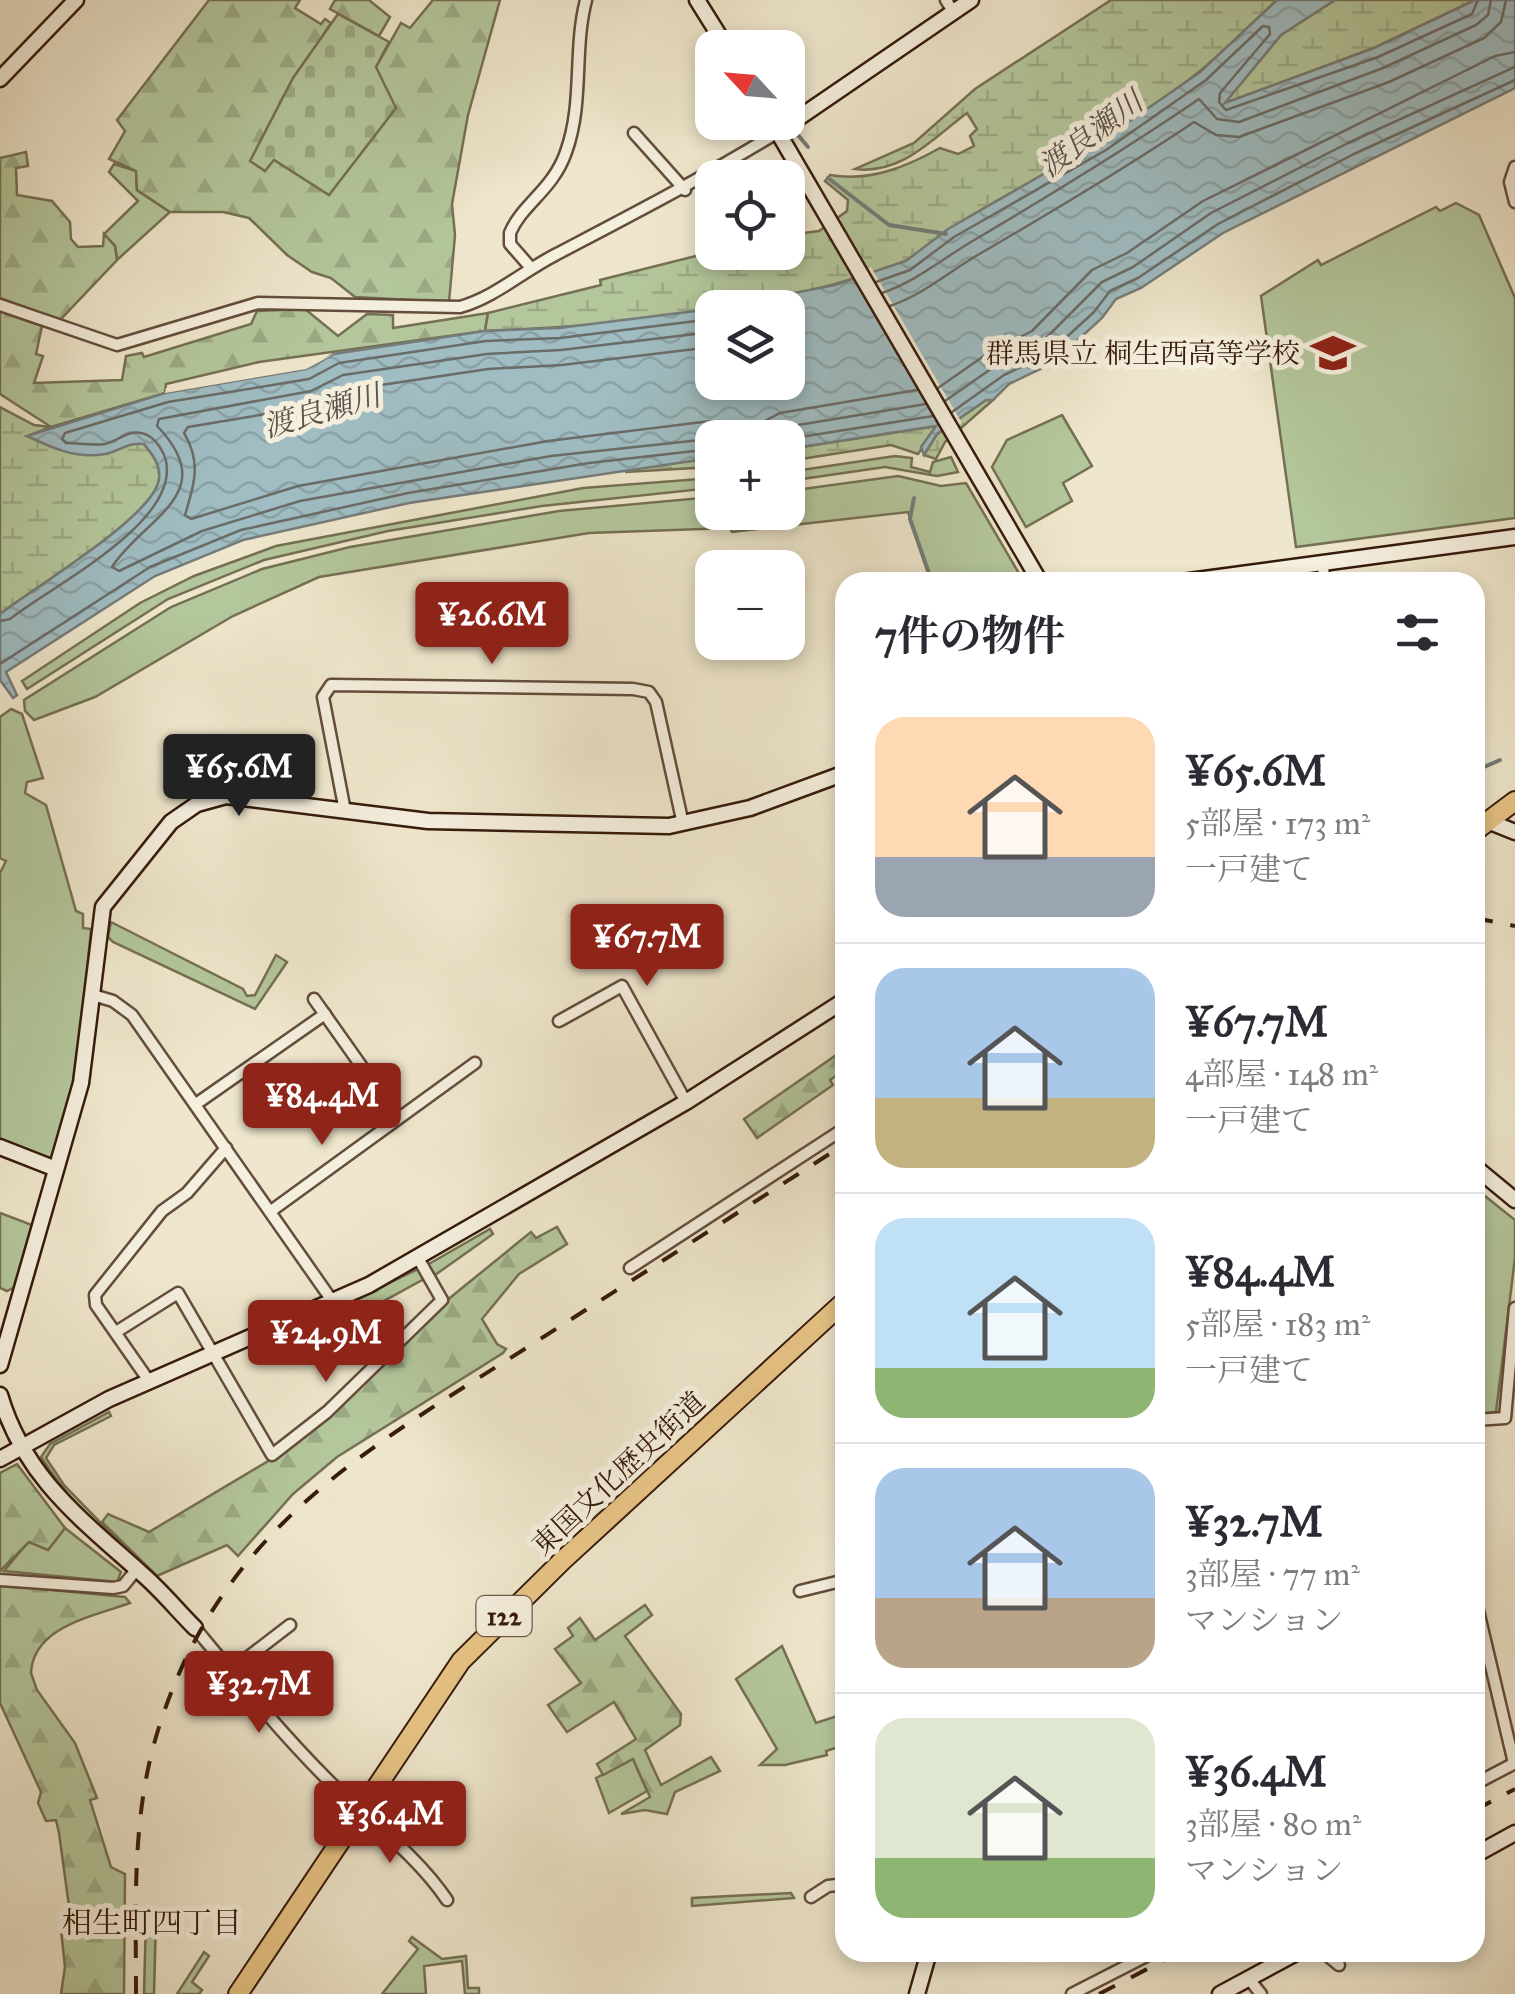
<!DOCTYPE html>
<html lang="ja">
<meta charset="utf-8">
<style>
body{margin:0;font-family:"IM FELL Great Primer","Noto Serif JP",serif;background:#f2f2f3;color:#2b2b33;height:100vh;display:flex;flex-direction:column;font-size:38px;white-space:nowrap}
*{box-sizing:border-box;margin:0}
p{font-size:32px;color:#7c7c81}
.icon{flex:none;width:55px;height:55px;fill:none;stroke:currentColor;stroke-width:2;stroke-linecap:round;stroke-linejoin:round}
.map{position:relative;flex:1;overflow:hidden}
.sheet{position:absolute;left:835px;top:572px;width:650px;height:1390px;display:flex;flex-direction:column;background:#fff;border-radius:30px;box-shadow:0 5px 15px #0003}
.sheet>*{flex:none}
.needle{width:65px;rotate:296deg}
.controls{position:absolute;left:695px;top:30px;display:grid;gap:20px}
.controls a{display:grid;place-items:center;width:110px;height:110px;border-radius:20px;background:#fff;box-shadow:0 5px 15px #0003;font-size:50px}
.price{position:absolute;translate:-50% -85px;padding:0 22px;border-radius:10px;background:#8f2418;color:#fff;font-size:32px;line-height:65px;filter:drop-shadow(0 2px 5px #0008)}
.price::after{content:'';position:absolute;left:50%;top:60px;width:30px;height:22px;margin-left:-15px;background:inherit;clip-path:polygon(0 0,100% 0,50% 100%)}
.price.active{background:#222;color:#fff}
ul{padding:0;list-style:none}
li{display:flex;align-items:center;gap:30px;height:250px;padding:0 40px}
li+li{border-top:2px solid #e1e1e2}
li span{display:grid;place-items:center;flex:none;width:280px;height:200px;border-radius:30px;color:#555}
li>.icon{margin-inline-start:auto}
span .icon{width:120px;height:120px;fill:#fffc;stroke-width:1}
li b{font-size:42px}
h2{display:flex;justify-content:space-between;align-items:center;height:120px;padding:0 40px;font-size:42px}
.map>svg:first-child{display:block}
</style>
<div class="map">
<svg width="1515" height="1994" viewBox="0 0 1515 1994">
<defs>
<pattern id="forest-firs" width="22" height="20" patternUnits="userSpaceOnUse" patternTransform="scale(2.5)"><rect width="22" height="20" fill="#b4c79c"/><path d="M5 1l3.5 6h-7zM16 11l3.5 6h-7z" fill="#9baa85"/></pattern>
<pattern id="wetland-marsh" width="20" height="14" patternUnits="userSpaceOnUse" patternTransform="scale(2.5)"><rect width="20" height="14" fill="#b4c79c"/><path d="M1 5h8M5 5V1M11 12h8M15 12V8" fill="none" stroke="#9baa85"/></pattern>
<pattern id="cemetery-stones" width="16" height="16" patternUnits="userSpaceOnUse" patternTransform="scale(2.5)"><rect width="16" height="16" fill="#b4c79c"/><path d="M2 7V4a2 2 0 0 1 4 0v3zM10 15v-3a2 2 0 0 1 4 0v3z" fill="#9baa85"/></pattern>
<pattern id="water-waves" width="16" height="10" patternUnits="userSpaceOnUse" patternTransform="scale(2.5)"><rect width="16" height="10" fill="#9fbdc3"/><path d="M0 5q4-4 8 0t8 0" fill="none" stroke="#8aa2a6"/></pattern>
</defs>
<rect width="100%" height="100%" fill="#efe7cd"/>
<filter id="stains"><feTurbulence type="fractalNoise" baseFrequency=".002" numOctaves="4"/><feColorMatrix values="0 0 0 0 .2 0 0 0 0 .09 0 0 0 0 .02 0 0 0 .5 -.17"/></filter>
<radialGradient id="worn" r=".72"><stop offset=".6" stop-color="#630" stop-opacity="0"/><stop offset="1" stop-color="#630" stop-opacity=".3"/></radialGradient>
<g fill="#b4c79c" stroke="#757054" stroke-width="2.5">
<path d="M 114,164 L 136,171 L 137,190 L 170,212 L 117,260 L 115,246 L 104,234 L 138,201 L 109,172 Z"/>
<path d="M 1456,203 L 1479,215 L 1515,298 L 1515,518 L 1296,547 L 1261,296 L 1318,260 L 1321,265 L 1436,207 L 1440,211 Z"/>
<path d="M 1062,415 L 1092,466 L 1063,483 L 1072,501 L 1026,527 L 992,467 L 1007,440 Z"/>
<path d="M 895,456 L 912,458 L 911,467 L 930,472 L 933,462 L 951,457 L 958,472 L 937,476 L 885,467 L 788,481 L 788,472 Z"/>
<path d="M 898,476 L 941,486 L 966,483 L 1024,582 L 931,582 L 908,512 L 732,532 L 730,528 L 589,533 L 319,577 L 233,616 L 95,697 L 34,720 L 25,711 L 24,700 L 171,607 L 262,569 L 350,547 L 559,511 L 712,497 L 712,512 L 788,512 L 788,491 Z"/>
<path d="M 712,478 L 712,488 L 542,506 L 388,531 L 264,560 L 168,599 L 27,689 L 22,681 L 140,603 L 194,576 L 276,546 L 583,488 Z"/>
<path d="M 11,709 L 22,714 L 43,778 L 27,782 L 25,793 L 46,805 L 76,911 L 83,914 L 83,928 L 91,929 L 79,1059 L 53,1156 L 46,1159 L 0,1140 L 0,873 L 6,861 L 0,858 L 0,717 Z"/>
<path d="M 111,922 L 243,989 L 247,996 L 255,995 L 276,955 L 287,962 L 255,1009 L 113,942 L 108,937 Z"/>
<path d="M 1475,1188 L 1515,1220 L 1515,1258 L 1496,1412 L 1475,1415 Z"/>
<path d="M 0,1213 L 32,1225 L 15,1287 L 7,1291 L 0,1288 Z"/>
<path d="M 490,1229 L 493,1234 L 435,1275 L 427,1265 Z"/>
<path d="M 109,1412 L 111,1416 L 54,1445 L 46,1458 L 64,1485 L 130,1553 C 93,1525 66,1496 41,1457 L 50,1444 Z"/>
<path d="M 65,1528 L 121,1572 L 117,1582 L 4,1571 L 29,1541 L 48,1550 Z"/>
<path d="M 782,1646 L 816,1723 L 837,1716 L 845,1745 L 826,1751 L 827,1755 L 785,1765 L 760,1765 L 777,1749 L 736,1679 Z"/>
<path d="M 633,1759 L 647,1791 L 609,1813 L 596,1778 Z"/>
<path d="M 791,1893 L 794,1898 L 692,1906 L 692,1898 Z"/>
<path d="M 146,1917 L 156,1918 L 154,1994 L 144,1994 Z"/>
<path d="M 412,1937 L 442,1959 L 466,1956 L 468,1988 L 479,1988 L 479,1994 L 465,1994 L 462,1961 L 424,1966 L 426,1994 L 382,1994 L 418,1949 L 409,1941 Z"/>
<path d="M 204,1952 L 209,1956 L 192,1982 L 202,1990 L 199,1994 L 177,1994 Z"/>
</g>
<g fill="url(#forest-firs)" stroke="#757054" stroke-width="2.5">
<path d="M 209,0 L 300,0 L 295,8 L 321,24 L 325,19 L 331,23 L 280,102 L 273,160 L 376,67 L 401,23 L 410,28 L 433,0 L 500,0 L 468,115 L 452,204 L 455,235 L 449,302 L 355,297 L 331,278 L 312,272 L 287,255 L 249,218 L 223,212 L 170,212 L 137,190 L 136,171 L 109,159 L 125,131 L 117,120 Z"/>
<path d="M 335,0 L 369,0 L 390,17 L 379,36 L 330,9 Z"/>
<path d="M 26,152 L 28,166 L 16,168 L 17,195 L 52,201 L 70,222 L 71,239 L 78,247 L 103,246 L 104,234 L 115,246 L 117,260 L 60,320 L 0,298 L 0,158 Z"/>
<path d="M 305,309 L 338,336 L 367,314 L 393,315 L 393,328 L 488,313 L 485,331 L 259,362 L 166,384 L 165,393 L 51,427 L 0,394 L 0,311 L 42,326 L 36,354 L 43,356 L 34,383 L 122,380 L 126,356 L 142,353 L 144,357 L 251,324 L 257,311 Z"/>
<path d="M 845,1049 L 845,1069 L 830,1080 L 833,1085 L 757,1138 L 744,1119 Z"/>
<path d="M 557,1227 L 567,1244 L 519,1274 L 482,1319 L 497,1344 L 506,1349 L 503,1353 L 337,1457 L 293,1494 L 238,1556 L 227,1545 L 157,1576 L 102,1522 L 108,1514 L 149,1532 L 295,1445 L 451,1297 L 531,1232 L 536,1238 Z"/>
<path d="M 418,1269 L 424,1279 L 351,1319 L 347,1326 L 318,1329 L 313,1319 Z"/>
<path d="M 17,1464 L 65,1528 L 48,1550 L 29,1542 L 0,1571 L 0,1473 Z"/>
<path d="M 0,1585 L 125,1597 L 130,1603 C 95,1616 33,1626 31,1673 L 37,1690 L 75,1743 L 97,1798 L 90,1800 L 111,1867 L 125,1874 L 124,1994 L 61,1994 L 65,1967 L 61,1930 L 72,1928 L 59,1833 L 56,1820 L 46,1821 L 38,1803 L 41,1792 L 0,1703 Z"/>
<path d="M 645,1605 L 652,1615 L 625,1636 L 681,1714 L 680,1725 L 645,1750 L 661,1785 L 711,1757 L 720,1771 L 675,1792 L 667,1814 L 645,1810 L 621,1814 L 650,1797 L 633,1759 L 603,1775 L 597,1764 L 636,1739 L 614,1702 L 567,1732 L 548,1705 L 581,1683 L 555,1649 L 573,1636 L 568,1628 L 580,1618 L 595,1640 Z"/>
</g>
<g fill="url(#wetland-marsh)" stroke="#757054" stroke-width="2.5">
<path d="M 1111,0 L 1277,0 C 1251,24 1226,50 1199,72 C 1128,129 1047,172 969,217 C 946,231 925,254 900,263 C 768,312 625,325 485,331 L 488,313 L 601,285 L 600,280 L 712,252 L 788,252 L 788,235 L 819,231 L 847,211 L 848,200 L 825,181 L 830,175 C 870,182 906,167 940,148 L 958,154 L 974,146 L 970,136 L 977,129 L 967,113 C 933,138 902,175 855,169 L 914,143 L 975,89 Z"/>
<path d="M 1335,0 L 1475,0 L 1374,48 L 1223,104 L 1281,35 Z"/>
<path d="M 986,400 L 993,400 L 945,442 L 936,459 L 924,455 L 937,434 Z"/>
<path d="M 0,407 L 34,425 L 51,427 L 28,436 L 107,454 L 130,442 L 144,444 C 152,454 161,465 159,479 C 155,516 32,589 0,614 Z"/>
<path d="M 937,426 L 918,454 L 891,445 L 788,461 L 788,449 Z"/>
<path d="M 712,458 L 712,467 L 625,472 L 632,469 Z"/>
</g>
<path fill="url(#cemetery-stones)" stroke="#757054" stroke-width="2.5" d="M 338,14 L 389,42 L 376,67 L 396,108 L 329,195 L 274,160 L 265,171 L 250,161 L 293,78 Z"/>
<path fill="url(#water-waves)" stroke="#757c79" stroke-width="2.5" d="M 1277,0 L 1335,0 L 1281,35 L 1225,103 L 1374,48 L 1475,0 L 1515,0 L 1515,88 L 1223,233 L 1141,288 L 1116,299 L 1102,318 L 1053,363 L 1009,384 L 993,400 L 986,400 L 937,434 L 924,455 L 921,447 L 936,426 L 788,449 L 788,438 L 712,438 L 712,458 L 409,503 L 243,540 L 155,576 L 6,672 L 17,695 L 13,698 L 0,680 L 0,614 C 32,589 155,516 159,479 C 161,464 152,454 144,444 C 127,442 121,451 105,454 C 76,459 52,448 27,436 L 165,393 L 306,369 L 334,354 L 485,331 L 559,328 L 712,309 L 712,382 L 788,382 L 788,308 L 722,307 L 835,285 L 906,261 L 948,229 L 1101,141 L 1200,72 Z"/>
<g fill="#efe7cd">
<path d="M 871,267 L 962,423 L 944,434 L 852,274 Z"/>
<path d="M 334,354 L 306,369 L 165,393 L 166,388 L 305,365 Z"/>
</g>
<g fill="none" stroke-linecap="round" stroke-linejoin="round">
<g stroke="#6a6c67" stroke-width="2.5">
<path d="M 876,282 L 910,270 L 954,237 L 1106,150 L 1206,80 L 1263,26 L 1269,27 L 1270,34 L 1220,93 L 1219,102 L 1226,110 L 1378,57 L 1472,14 L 1478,0"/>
<path d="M 882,293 C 919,280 943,258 976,239 C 1052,194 1126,149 1199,99 L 1217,119 L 1239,122 L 1383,68 L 1476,25 L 1488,15 L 1491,0"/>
<path d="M 890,306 C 924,294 946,274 976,256 C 1050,213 1123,170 1194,122 L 1216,135 L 1239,137 L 1389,82 L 1484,38 L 1501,22 L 1506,0"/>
<path d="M 712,332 L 561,350 L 487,354 L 343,375 L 311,391 L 159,419 L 157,426 C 223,494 143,518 112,567 L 119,571 L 202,531 L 300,501 L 551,456 L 719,438"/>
<path d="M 712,347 L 562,365 L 488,369 L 348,390 L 314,406 L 188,427 L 184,433 C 202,463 194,485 185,515 L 191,519 L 298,486 L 548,441 L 711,421 L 730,426 L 742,438"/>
<path d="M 938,388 L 991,351 L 1032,331 L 1092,270 L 1127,253 L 1203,201 L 1495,56 L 1515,52"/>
<path d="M 945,401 L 998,364 L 1040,344 L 1102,282 L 1133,267 L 1211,213 L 1348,143 L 1515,67"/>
<path d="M 952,412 L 1004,375 L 1048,354 L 1094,312 L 1110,291 L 1138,278 L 1218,224 L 1354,154 L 1515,80"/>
<path d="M 752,438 L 763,422 L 780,413 L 917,390"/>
<path d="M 769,438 L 786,427 L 926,404"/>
<path d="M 788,439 L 933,416"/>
<path d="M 0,621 L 10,619 C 53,585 179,523 166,461 C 164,452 157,441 149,436 C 131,426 121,440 105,444 C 94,446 78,443 66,443 L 62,439 L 65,433 L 168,402 L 309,379 L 339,363 L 486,341 L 560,338 L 712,319"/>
<path d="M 0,664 L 150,567 L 241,530 L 408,493 L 589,463 L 712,449"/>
</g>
<g stroke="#757c79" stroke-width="4">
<path d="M 798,135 L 808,147"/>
<path d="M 828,178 L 889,225 L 946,234"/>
<path d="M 914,498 L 910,519 L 932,582"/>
<path d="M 1475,771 L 1500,760"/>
</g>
<g stroke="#644d3c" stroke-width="15">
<g id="street">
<path d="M 946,0 L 952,10"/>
<path d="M 634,133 L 685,190"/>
<path d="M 1515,167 L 1510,182 L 1515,202"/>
<path d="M 531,268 L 510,244 L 510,233 C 522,204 553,190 566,152 C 584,102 573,51 586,0"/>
<path d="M 0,305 L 117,345 L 258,303 L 460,307 C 495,297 522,272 555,255 C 631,215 705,177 778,132"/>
<path d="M 1323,563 L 1324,582"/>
<path d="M 345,811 L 323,697 L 331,685 L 633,689 L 649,692 L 656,702 L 683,824"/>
<path d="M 93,995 L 113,1001 L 132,1015 L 333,1302"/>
<path d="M 314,999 L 398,1118"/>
<path d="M 559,1021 L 622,986 L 686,1102"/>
<path d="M 196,1104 L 325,1014"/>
<path d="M 271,1211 L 475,1063"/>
<path d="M 630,1268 L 845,1128"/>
<path d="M 116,1332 L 178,1293 L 272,1455 L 327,1412 L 442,1300 L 418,1258"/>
<path d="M 149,1381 L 96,1305 L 95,1295 L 162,1211 L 187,1193 L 226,1148"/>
<path d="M 1475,1420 L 1505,1418 L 1515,1308"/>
<path d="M 0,1580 L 113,1588 L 123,1586 L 137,1569"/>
<path d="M 800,1591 L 845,1580"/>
<path d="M 1475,1598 L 1514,1763"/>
<path d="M 195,1628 C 238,1680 280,1732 328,1780 C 367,1819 416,1854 447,1900"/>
<path d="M 230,1671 L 290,1625"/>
<path d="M 1475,1784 L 1515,1763"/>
<path d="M 811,1897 L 828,1886 L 845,1884"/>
<path d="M 1323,1952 L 1339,1965"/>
<path d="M 1249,1979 L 1261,1994"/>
<path d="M 1072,1994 L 1154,1952"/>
</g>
</g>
<g stroke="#361a0b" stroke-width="19">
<g id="secondary">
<path d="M 697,0 L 727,48"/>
<path d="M 0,79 L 76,0"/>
<path d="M 772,122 L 1040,582"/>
<path d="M 778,132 L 971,0"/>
<path d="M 1182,582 L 1515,537"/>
<path d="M 1475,816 L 1515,832"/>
<path d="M 0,1147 L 56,1169"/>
<path d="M 1475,1167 L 1515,1200"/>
<path d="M 0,1365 L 81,1083 L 103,907 L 171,822 L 197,804 L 226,796 L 428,821 L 669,826 L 750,808 L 845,773"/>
<path d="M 0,1395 C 24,1477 81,1519 141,1573 C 161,1590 177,1610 195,1628"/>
<path d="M 0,1459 L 109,1399 L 369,1285 L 686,1102 L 845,1000"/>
<path d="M 1475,1855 L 1515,1833"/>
<path d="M 917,1994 L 929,1952"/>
<path d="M 1220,1994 L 1298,1952"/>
</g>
</g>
<g stroke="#361a0b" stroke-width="22">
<g id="highway">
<path d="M 1475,831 L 1515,801"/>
<path d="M 238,1994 L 461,1661 L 562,1561 L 845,1301"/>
</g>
</g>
<use href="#street" stroke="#f5efde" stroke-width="10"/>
<use href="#secondary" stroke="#f5efde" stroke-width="14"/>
<use href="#highway" stroke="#e8c486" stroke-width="18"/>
<g stroke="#361a0b" stroke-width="4" stroke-dasharray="18 18" stroke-linecap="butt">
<path d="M 1475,918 L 1515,926"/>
<path d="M 1475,1810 L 1515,1789"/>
<path d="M 136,1994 C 136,1903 131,1812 160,1724 C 225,1521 378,1443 545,1336 C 645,1272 745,1208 845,1144"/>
<path d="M 1099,1994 L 1180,1952"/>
</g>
</g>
<defs>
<g id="school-bare" transform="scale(3.45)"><path d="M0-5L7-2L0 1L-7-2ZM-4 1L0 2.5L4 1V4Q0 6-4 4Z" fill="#8f2418" stroke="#f5efde" stroke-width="2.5" paint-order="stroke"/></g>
</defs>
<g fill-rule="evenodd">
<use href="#school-bare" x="1333" y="353"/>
</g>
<g text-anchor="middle" stroke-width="10" stroke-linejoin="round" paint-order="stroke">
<rect fill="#f5efde" stroke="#6f5a4a" stroke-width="2.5" x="476.5" y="1596" width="55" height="40" rx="8"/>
<g font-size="25" font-weight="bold" fill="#361a0b">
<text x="504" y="1625">122</text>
</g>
<g font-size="28" fill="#361a0b" stroke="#f5efde" text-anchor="end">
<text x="1300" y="363">群馬県立 桐生西高等学校</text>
</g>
<g font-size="28" fill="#361a0b" stroke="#f5efde">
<text transform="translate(618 1473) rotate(-43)" y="10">東国文化歴史街道</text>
</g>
<g font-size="30" font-style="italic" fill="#5b534b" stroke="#f5efde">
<text transform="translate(1091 134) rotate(-37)" y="10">渡良瀬川</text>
<text transform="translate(322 411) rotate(-16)" y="10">渡良瀬川</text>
</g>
<g font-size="30" fill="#361a0b" stroke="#f5efde">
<text x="152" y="1933">相生町四丁目</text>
</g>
</g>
<rect width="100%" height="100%" filter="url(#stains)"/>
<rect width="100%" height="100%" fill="url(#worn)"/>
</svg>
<div class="controls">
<a><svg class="needle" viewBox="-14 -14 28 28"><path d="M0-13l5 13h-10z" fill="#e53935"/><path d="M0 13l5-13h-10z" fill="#7c7c81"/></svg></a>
<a><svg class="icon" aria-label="locate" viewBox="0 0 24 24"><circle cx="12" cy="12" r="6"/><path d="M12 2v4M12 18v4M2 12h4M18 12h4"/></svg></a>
<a><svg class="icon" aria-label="layers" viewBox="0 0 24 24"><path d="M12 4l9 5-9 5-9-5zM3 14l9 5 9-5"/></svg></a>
<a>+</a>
<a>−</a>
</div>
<b class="price" style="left:492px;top:667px">¥26.6M</b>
<b class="price active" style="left:239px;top:819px">¥65.6M</b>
<b class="price" style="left:647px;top:989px">¥67.7M</b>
<b class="price" style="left:322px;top:1148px">¥84.4M</b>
<b class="price" style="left:326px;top:1385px">¥24.9M</b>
<b class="price" style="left:259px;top:1736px">¥32.7M</b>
<b class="price" style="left:390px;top:1866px">¥36.4M</b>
<section class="sheet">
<h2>7件の物件<svg class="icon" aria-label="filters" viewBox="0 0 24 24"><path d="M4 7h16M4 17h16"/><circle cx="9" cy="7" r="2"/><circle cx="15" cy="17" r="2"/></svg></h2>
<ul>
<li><span style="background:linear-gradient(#ffd9b3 70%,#9aa5b1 0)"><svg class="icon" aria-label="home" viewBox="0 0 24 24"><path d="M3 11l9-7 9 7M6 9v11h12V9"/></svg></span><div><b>¥65.6M</b><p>5部屋 · 173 m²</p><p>一戸建て</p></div></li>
<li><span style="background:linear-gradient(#a9c7e8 65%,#c2b280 0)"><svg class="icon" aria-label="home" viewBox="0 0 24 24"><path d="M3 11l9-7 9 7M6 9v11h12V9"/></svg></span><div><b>¥67.7M</b><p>4部屋 · 148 m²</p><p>一戸建て</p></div></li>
<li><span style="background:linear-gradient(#bfe0f5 75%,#8fb573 0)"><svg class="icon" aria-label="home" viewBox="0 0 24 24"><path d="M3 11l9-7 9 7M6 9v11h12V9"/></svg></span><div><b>¥84.4M</b><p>5部屋 · 183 m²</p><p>一戸建て</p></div></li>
<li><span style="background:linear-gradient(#a9c7e8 65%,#b9a48a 0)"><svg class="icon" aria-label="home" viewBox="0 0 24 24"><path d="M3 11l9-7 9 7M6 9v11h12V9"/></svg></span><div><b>¥32.7M</b><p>3部屋 · 77 m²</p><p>マンション</p></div></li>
<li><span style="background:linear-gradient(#dfe7d0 70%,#8fb573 0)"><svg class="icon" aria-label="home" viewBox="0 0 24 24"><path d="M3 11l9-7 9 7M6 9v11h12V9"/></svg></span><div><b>¥36.4M</b><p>3部屋 · 80 m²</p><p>マンション</p></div></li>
</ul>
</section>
</div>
